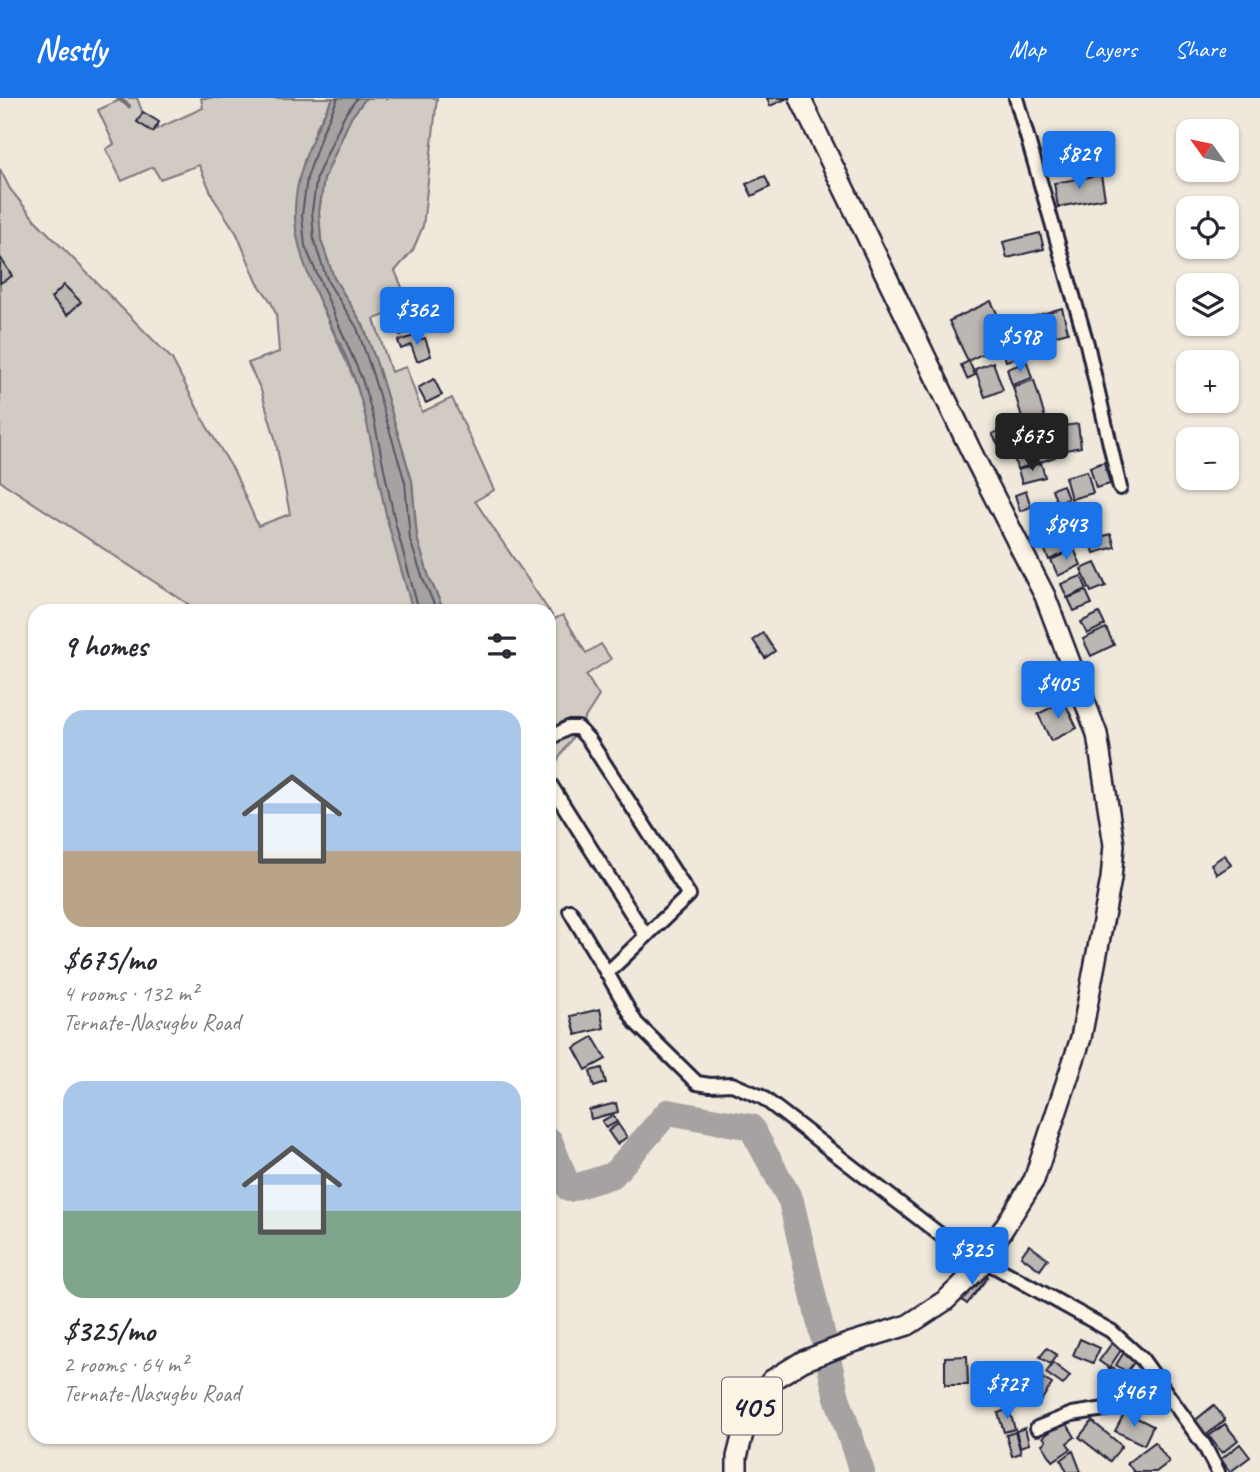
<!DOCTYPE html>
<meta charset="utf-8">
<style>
body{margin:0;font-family:Caveat,sans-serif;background:#f7f7f7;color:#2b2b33;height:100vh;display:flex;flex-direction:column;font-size:26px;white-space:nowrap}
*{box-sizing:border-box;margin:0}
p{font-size:23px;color:#7c7c81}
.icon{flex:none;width:38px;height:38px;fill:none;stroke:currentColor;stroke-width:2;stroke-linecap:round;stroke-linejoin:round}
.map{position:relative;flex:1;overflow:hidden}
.side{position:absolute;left:28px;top:506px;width:528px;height:840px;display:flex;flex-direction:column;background:#fff;border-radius:21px;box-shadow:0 2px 5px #0004}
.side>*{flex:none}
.needle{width:46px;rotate:303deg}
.tools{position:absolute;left:1176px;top:21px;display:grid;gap:14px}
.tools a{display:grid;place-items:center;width:63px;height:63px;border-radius:14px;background:#fff;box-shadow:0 2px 5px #0004;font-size:35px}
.price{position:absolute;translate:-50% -60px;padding:0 16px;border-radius:7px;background:#1a73e8;color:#fff;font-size:23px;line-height:46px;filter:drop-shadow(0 2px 4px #0008)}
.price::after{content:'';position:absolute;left:50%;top:42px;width:21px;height:16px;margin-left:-10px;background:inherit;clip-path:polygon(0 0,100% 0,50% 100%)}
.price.on{background:#222;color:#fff}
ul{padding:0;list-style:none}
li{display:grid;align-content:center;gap:14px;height:371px;padding:0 35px}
li span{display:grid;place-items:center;height:217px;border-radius:21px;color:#555}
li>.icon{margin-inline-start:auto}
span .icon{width:126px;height:126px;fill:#fffc;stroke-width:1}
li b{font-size:30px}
h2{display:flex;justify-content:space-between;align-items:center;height:84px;padding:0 35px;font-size:30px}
header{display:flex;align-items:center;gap:42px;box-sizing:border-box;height:98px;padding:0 35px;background:#1a73e8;color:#fff}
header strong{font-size:33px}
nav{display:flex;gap:38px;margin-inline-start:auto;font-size:24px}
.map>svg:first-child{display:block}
</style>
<header>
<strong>Nestly</strong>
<nav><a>Map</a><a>Layers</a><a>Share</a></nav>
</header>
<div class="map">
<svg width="1260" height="1374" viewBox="0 0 1260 1374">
<rect width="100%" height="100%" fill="#efe8db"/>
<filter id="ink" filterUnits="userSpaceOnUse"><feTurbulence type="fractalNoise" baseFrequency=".0143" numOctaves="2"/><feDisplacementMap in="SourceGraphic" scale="14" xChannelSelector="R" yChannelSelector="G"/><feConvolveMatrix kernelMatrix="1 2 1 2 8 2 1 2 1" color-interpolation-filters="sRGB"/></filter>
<g filter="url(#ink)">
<g fill="#d1cbc3" stroke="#7a767f" stroke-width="2">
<path d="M 124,0 L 137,0 L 150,34 L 203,10 L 201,0 L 333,0 L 315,32 L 315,193 L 355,283 L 368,324 L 389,426 L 413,513 L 199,513 L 0,383 L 0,71 L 10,91 L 35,122 L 172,261 L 206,327 L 234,373 L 258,428 L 290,416 L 275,340 L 261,292 L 248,265 L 279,254 L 276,216 L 271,204 L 257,184 L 237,136 L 214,101 L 199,67 L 160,81 L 153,69 L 122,83 L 106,51 L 114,46 L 98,12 Z"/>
<path d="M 366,0 L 437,0 L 423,128 L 413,152 L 395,173 L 410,208 L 374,221 L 391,274 L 406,269 L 422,314 L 452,300 L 494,392 L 475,403 L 549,513 L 444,513 L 429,479 L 417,440 L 412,383 L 378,269 L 363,227 L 334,180 L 321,142 L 319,114 L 324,81 L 350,21 Z"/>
<path d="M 550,514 L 554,521 L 563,517 L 586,555 L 601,546 L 611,561 L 586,577 L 599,598 L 550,674 Z"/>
</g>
<path fill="#a6a2a2" stroke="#716f79" stroke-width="2" d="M 333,0 L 366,0 L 350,21 L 324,81 L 319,114 L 321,142 L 334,180 L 363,227 L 378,269 L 412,383 L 417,440 L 429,479 L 444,513 L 413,513 C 405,484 396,455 388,425 C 377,379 371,331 356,285 C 338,230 299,180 295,121 C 293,80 313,35 333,0 Z"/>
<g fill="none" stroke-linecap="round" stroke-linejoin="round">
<g stroke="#575564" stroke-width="2">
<path d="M 338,0 L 322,35 L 307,80 L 302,117 L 305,148 L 362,281 L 374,322 L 395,424 L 419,513"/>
<path d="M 357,0 L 344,18 L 317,78 L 312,113 L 314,143 L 328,184 L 357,230 L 371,271 L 405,384 L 410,442 L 423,481 L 437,513"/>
</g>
<path stroke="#716f79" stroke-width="4.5" d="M 118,0 L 129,8"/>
<path stroke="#a6a2a2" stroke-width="26" d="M 550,1043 L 569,1091 L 613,1077 L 668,1014 L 751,1029 L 791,1103 L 837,1299 L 862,1374"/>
</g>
<g fill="#bcb7b3" stroke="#22223b" stroke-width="2">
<path d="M 767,0 L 788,0 L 770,8 Z"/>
<path d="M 143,14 L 159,24 L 153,34 L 137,24 Z"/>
<path d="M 1101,77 L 1105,100 L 1058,109 L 1054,85 Z"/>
<path d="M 765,78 L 770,89 L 752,98 L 746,86 Z"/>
<path d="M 1040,135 L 1044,151 L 1007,160 L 1003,144 Z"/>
<path d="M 0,159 L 12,178 L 0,185 Z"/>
<path d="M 64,187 L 81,204 L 67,217 L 51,200 Z"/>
<path d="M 991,203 L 1010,242 L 968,263 L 949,223 Z"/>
<path d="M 1062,210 L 1068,234 L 1038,242 L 1032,219 Z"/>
<path d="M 411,215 L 415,233 L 400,237 L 395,220 Z"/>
<path d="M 417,237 L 419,242 L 425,240 L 431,258 L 417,263 L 411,247 L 401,251 L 398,243 Z"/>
<path d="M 1023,240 L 1028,256 L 1006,263 L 1001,247 Z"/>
<path d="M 969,263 L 975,277 L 967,281 L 961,267 Z"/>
<path d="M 993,264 L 1003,292 L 985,299 L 975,271 Z"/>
<path d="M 1027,264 L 1032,280 L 1012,287 L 1007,271 Z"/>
<path d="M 434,281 L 442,297 L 426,305 L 418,290 Z"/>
<path d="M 1034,282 L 1047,327 L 1026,333 L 1013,289 Z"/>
<path d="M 1012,326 L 1017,336 L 998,346 L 992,336 Z"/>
<path d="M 1078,326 L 1081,349 L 1066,352 L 1062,328 Z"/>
<path d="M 1047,333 L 1055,359 L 1038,365 L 1030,338 Z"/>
<path d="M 1028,336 L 1032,350 L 1009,357 L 1005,343 Z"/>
<path d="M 1030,351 L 1035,366 L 1017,371 L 1013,356 Z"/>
<path d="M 1104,364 L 1110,386 L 1096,390 L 1090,369 Z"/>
<path d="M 1041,365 L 1045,379 L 1022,385 L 1018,372 Z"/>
<path d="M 1087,373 L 1093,395 L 1071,401 L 1065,379 Z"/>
<path d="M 1063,387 L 1068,401 L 1057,405 L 1052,391 Z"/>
<path d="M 1026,393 L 1031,409 L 1020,413 L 1015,397 Z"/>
<path d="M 1059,405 L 1069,427 L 1042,439 L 1033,417 Z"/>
<path d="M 1069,428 L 1079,448 L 1049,462 L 1040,441 Z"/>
<path d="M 1111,436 L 1115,449 L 1094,455 L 1090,442 Z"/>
<path d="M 1074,451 L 1081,467 L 1058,478 L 1051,462 Z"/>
<path d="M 1095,465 L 1106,488 L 1091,494 L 1081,471 Z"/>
<path d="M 1081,478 L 1087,491 L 1067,500 L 1061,486 Z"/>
<path d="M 1086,493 L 1092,506 L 1074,513 L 1068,500 Z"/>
<path d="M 1099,515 L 1105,527 L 1087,536 L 1081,524 Z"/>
<path d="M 1106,530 L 1114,547 L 1091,558 L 1083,541 Z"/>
<path d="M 763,535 L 775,553 L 765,560 L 753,542 Z"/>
<path d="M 1064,603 L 1077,630 L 1051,643 L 1038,616 Z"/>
<path d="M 1225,757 L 1231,767 L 1217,776 L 1211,766 Z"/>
<path d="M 600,911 L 604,930 L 576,937 L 571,918 Z"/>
<path d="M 593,939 L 606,961 L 586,972 L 574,950 Z"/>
<path d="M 602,970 L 606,985 L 594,989 L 590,973 Z"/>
<path d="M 616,1005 L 618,1014 L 591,1021 L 589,1012 Z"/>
<path d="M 613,1017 L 617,1024 L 606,1030 L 602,1023 Z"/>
<path d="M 618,1026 L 627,1039 L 617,1046 L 608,1033 Z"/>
<path d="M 1029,1147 L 1048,1161 L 1040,1172 L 1021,1158 Z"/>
<path d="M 978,1172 L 988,1179 L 967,1206 L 957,1198 Z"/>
<path d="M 1080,1241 L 1100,1250 L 1093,1265 L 1073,1257 Z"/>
<path d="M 1112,1245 L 1121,1252 L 1109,1270 L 1099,1263 Z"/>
<path d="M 1047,1250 L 1057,1257 L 1050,1266 L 1040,1259 Z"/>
<path d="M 1126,1251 L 1138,1259 L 1127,1274 L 1116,1267 Z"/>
<path d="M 967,1258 L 968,1287 L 945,1287 L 945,1259 Z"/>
<path d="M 1053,1265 L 1070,1278 L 1063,1287 L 1046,1275 Z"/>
<path d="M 1112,1269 L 1131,1283 L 1123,1295 L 1103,1281 Z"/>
<path d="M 1039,1278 L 1052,1286 L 1038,1307 L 1025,1298 Z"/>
<path d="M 1214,1307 L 1225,1322 L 1204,1339 L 1192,1325 Z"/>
<path d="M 1009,1311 L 1015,1331 L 1004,1334 L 998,1315 Z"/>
<path d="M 1125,1314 L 1153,1328 L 1144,1347 L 1115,1333 Z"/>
<path d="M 1065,1323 L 1075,1339 L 1067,1345 L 1071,1351 L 1053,1363 L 1042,1346 L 1046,1343 L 1043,1339 Z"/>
<path d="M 1092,1323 L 1122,1348 L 1110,1363 L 1079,1339 Z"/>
<path d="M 1225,1326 L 1238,1342 L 1222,1355 L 1209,1338 Z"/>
<path d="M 1025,1330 L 1029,1346 L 1020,1349 L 1016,1333 Z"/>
<path d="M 1015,1334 L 1021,1355 L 1012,1358 L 1006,1337 Z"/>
<path d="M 1155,1344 L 1169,1364 L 1156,1374 L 1134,1374 L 1127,1365 Z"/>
<path d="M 1240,1346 L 1250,1359 L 1230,1374 L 1221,1361 Z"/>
<path d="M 1073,1353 L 1081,1374 L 1067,1374 L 1061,1362 Z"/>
</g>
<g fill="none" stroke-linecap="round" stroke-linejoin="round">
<g stroke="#22223b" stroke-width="18">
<g id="street">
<path d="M 1016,0 L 1087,246 L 1120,390"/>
<path d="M 550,640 L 568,630 L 578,630 L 589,642 L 689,797 L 607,875 L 636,925 L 697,985 L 710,987 L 732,986 L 762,999 L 956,1149 L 978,1171"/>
<path d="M 550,686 L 646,838"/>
<path d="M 570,813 L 607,875"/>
<path d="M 983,1162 L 1111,1233 L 1142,1261 L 1204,1347 L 1218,1374"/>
<path d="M 1037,1330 L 1072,1316 L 1118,1309 L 1159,1285"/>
</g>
</g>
<g stroke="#22223b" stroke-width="24">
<path id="primary" d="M 737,1374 L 737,1359 L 749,1312 L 772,1282 L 803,1263 L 850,1245 L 908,1227 L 946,1202 L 978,1171 L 1034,1082 L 1081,940 L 1111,781 L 1114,747 L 1097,636 L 1045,498 L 975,361 L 800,0"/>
</g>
<use href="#street" stroke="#fcf5e5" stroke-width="12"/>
<use href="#primary" stroke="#fcf5e5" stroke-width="19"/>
</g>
</g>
<g text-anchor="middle" stroke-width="5" stroke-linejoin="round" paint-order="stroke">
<rect fill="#fcf5e5" stroke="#63616e" stroke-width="2" x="722" y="1279.5" width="60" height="57" rx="5"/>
<g font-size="32" font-weight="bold" fill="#22223b">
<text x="752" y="1319">405</text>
</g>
</g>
</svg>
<div class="tools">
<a><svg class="needle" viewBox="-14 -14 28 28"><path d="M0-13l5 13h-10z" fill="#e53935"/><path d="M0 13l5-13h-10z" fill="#7c7c81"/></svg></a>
<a><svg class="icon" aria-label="locate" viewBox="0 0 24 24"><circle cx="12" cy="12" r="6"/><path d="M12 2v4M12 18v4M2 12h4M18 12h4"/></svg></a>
<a><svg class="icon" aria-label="layers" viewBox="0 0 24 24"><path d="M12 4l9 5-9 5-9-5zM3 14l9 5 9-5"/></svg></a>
<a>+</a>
<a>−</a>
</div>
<b class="price" style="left:1079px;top:93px">$829</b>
<b class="price" style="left:417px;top:249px">$362</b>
<b class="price" style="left:1020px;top:276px">$598</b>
<b class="price on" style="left:1032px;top:375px">$675</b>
<b class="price" style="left:1066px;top:464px">$843</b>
<b class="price" style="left:1058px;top:623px">$405</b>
<b class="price" style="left:972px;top:1189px">$325</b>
<b class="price" style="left:1007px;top:1323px">$727</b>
<b class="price" style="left:1134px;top:1331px">$467</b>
<section class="side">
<h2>9 homes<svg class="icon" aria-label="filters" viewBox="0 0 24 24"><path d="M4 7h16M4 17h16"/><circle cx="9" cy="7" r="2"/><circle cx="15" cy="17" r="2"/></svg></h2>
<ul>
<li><span style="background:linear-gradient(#a9c7e8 65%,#b9a48a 0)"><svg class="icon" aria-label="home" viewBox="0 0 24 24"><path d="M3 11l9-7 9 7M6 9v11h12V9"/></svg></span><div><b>$675/mo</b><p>4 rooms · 132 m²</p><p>Ternate-Nasugbu Road</p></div></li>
<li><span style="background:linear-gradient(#a9c7e8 60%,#7fa58c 0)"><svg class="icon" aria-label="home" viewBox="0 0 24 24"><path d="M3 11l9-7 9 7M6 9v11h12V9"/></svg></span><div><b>$325/mo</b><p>2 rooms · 64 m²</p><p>Ternate-Nasugbu Road</p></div></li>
</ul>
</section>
</div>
